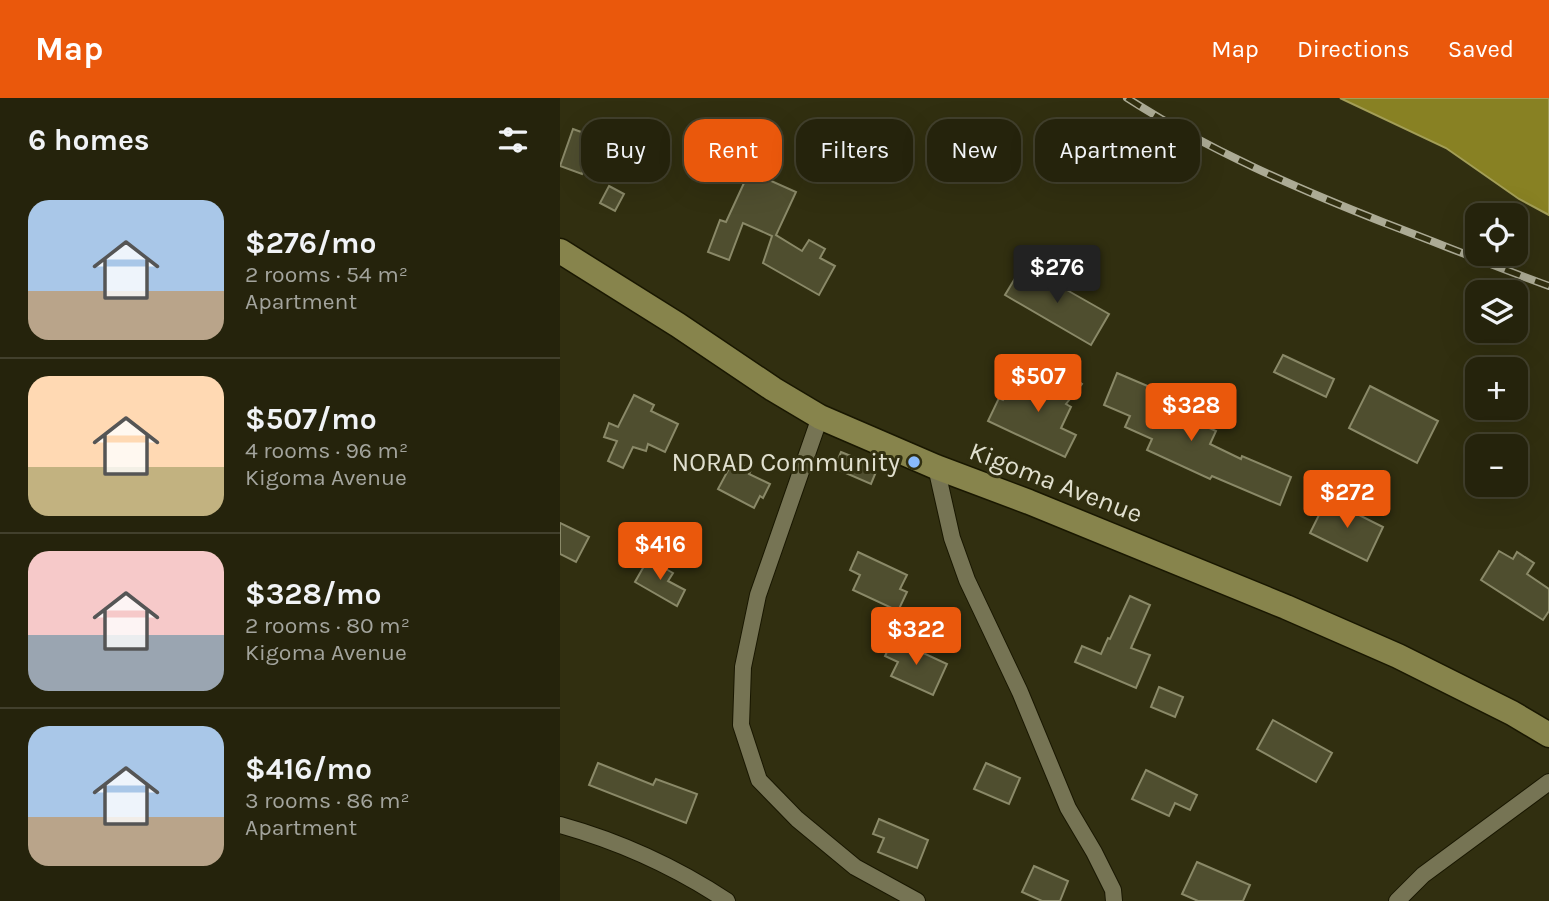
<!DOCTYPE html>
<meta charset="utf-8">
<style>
body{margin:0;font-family:Karla,sans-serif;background:#2d2b15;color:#f1f3f6;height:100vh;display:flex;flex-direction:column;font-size:26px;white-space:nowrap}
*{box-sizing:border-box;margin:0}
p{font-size:23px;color:#a3a49d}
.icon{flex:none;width:38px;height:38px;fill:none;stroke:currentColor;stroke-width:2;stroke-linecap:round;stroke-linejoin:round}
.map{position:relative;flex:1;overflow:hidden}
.side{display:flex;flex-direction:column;background:#25230c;width:560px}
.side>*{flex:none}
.banner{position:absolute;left:21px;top:21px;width:665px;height:63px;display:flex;gap:14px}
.tools{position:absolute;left:905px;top:105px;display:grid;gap:14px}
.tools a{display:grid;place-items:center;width:63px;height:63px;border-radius:14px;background:#25230c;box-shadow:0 7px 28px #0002,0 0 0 2px #42402d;font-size:35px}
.price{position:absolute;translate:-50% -60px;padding:0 16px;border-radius:7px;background:#ea580c;color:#fff;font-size:23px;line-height:46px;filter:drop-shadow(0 2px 4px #0008)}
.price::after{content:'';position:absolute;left:50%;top:42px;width:21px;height:16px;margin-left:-10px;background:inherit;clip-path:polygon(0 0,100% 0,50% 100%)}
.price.on{background:#222;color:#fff}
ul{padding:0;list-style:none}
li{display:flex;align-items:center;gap:21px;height:175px;padding:0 28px}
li+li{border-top:2px solid #42402d}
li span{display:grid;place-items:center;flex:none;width:196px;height:140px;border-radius:21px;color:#555}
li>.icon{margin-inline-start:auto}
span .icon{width:84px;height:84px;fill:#fffc;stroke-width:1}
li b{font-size:30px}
h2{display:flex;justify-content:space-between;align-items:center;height:84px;padding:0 28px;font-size:30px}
.tag{padding:0 24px;border-radius:21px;background:#25230c;box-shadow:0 7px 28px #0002,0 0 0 2px #42402d;font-size:24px;line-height:63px}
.tag.on{background:#ea580c;color:#fff}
header{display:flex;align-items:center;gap:42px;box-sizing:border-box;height:98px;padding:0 35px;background:#ea580c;color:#fff}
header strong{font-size:33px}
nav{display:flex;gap:38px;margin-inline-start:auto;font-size:24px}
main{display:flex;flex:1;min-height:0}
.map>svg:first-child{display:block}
</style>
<header>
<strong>Map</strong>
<nav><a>Map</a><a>Directions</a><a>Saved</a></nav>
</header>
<main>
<section class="side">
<h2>6 homes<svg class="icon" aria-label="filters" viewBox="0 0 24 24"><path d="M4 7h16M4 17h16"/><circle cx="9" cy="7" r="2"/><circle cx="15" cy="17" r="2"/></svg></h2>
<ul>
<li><span style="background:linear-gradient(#a9c7e8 65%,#b9a48a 0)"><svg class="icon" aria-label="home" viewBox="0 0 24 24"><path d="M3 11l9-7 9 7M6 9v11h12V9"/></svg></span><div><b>$276/mo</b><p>2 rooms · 54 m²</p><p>Apartment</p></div></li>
<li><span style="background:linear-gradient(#ffd9b3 65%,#c2b280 0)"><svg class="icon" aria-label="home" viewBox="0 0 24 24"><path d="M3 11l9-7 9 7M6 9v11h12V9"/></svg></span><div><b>$507/mo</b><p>4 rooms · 96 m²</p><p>Kigoma Avenue</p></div></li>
<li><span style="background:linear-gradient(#f6c9c9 60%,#9aa5b1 0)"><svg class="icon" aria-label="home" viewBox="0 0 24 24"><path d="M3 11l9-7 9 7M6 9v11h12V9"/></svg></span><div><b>$328/mo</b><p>2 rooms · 80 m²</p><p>Kigoma Avenue</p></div></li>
<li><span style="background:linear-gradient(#a9c7e8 65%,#b9a48a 0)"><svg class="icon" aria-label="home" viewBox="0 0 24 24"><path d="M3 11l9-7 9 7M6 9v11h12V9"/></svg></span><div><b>$416/mo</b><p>3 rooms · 86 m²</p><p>Apartment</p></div></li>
</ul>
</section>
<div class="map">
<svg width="989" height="803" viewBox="0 0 989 803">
<rect width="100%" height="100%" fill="#312f10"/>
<path fill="#888123" stroke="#a39e57" stroke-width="2" d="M 780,0 L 989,0 L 989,117 L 959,101 L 886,50 Z"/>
<g fill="#4f4e2f" stroke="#8a8968" stroke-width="2">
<path d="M 13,31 L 35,39 L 22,76 L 0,68 Z"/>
<path d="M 141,47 L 176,60 L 173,66 L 236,94 L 216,137 L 242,153 L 249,142 L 265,151 L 260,160 L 275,168 L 259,197 L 203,165 L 212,138 L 183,125 L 169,162 L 148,154 L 160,122 L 166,124 L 184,85 L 133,66 Z"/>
<path d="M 49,88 L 64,96 L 55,113 L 40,105 Z"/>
<path d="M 463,167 L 549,216 L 531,247 L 445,197 Z"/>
<path d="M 723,257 L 774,281 L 766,299 L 714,274 Z"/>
<path d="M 506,274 L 522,286 L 506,306 L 511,309 L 501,330 L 516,337 L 505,359 L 428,323 L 439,300 L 443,302 L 454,280 L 488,297 Z"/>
<path d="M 557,275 L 604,295 L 595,317 L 629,333 L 634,323 L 656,333 L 650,346 L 681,361 L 682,358 L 731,379 L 720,407 L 652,378 L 650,381 L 587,352 L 592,341 L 565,329 L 570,318 L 544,307 Z"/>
<path d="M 810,288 L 878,323 L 857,365 L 789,330 Z"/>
<path d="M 74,297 L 94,307 L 91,313 L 118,326 L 105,354 L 88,346 L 86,353 L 73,349 L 63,370 L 48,363 L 57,343 L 44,339 L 49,325 L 58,329 Z"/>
<path d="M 281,354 L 318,369 L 311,386 L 274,370 Z"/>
<path d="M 173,363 L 191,372 L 189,376 L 210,386 L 203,400 L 200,398 L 194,410 L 158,391 Z"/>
<path d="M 767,401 L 823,429 L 807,463 L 750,435 Z"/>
<path d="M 0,425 L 29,439 L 16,464 L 0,456 Z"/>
<path d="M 939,453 L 953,461 L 957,454 L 974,465 L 967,476 L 989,491 L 989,513 L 983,522 L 921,482 Z"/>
<path d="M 298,454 L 347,477 L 340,491 L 347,494 L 338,513 L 293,492 L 300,477 L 290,472 Z"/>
<path d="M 88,461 L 113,475 L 108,483 L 125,492 L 117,508 L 75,484 Z"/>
<path d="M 570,498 L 590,507 L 571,550 L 590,557 L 576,590 L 515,564 L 522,548 L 541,556 L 548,540 L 550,541 Z"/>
<path d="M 333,541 L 387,566 L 373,597 L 331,578 L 338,564 L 325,558 Z"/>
<path d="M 599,589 L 623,599 L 615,619 L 591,609 Z"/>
<path d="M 713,622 L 772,655 L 756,684 L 697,651 Z"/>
<path d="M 38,665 L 93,687 L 96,681 L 137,696 L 126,725 L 29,687 Z"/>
<path d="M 426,665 L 460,680 L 449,706 L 414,691 Z"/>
<path d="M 586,672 L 637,697 L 630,712 L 615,705 L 609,718 L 572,701 Z"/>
<path d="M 319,721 L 368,742 L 357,770 L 318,754 L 324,740 L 313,736 Z"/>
<path d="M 637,764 L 690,787 L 683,803 L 638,803 L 622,796 Z"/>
<path d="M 474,768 L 508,783 L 500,803 L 482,803 L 462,794 Z"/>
</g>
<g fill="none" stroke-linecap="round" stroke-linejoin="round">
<g stroke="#191700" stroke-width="18">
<g id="street">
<path d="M 260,319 L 198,497 L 183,569 L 181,627 L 199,682 L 237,721 L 295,769 L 357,803"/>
<path d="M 376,369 L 392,440 L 407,482 L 460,594 L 508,710 L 534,754 L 553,792 L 554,803"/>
<path d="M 0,727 C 61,744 114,768 167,803"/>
<path d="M 837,803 L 863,777 L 989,684"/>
</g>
</g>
<g stroke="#191700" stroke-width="27">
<path id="primary" d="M 0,153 L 118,227 L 213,291 L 260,319 L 376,369 L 469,404 L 726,509 L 838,558 L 952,615 L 989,637"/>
</g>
<use href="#street" stroke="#767454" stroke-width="16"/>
<use href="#primary" stroke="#87844c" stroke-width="24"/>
<g stroke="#acab95" stroke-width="8">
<path id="rail" d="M 567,0 C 648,52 736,90 825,125 C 880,146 934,168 989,188"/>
</g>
<use href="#rail" stroke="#312f10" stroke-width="5" stroke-dasharray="16" stroke-linecap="butt"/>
</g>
<circle fill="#89bafc" stroke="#312f10" stroke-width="2.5" cx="354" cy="364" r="7"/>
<g text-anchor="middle" stroke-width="6" stroke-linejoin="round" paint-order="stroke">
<g font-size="26" fill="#e1e0cf" stroke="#312f10" text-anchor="end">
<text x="340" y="373">NORAD Community</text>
</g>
<g font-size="26" fill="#e1e0cf" stroke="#312f10">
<text transform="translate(496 384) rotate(21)" y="9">Kigoma Avenue</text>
</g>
</g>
</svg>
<div class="tools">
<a><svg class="icon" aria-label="locate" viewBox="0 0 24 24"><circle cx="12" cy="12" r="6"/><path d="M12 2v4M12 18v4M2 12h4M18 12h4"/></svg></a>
<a><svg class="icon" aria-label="layers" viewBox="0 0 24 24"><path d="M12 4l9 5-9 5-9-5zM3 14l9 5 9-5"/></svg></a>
<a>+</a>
<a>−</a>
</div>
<b class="price on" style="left:497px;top:207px">$276</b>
<b class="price" style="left:478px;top:316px">$507</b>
<b class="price" style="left:631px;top:345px">$328</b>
<b class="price" style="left:787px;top:432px">$272</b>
<b class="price" style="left:100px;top:484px">$416</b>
<b class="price" style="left:356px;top:569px">$322</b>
<div class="banner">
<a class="tag">Buy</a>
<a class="tag on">Rent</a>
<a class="tag">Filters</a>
<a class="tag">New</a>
<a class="tag">Apartment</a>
</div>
</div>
</main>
